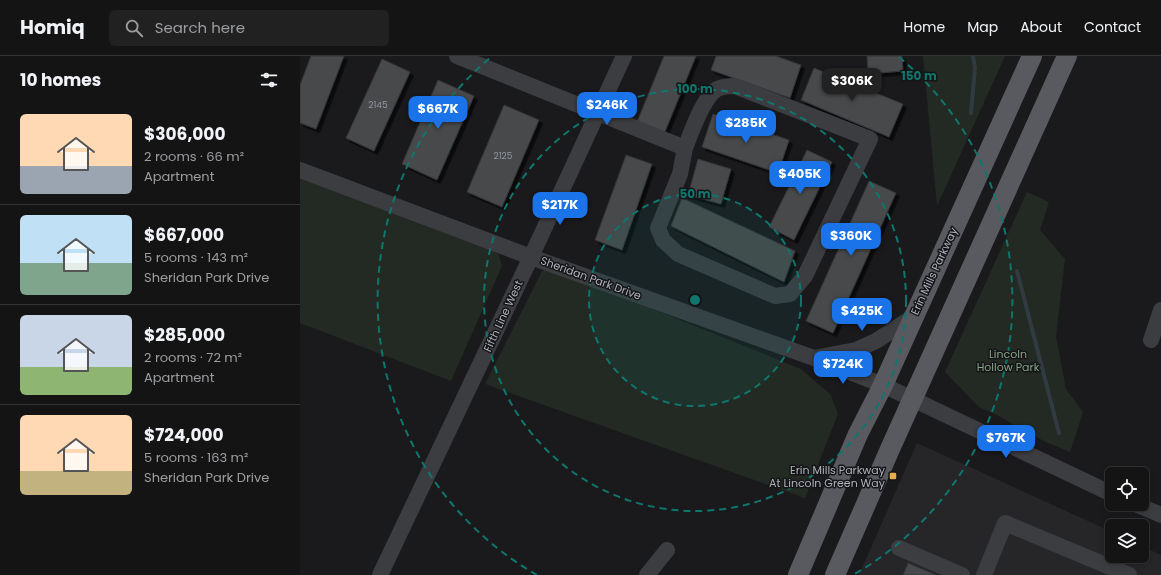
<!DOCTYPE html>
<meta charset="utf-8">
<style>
body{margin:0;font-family:Poppins,sans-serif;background:#212122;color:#f1f3f6;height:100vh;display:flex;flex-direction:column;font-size:15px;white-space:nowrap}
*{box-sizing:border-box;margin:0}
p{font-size:13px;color:#9d9ea0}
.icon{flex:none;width:22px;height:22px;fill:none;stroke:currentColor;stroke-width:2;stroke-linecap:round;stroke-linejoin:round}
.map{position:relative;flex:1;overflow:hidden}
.panel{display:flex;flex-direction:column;background:#141415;width:300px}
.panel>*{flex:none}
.tools{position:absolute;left:805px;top:411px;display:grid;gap:8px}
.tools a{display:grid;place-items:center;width:44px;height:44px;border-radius:6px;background:#141415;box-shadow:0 2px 6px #0003,0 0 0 1px #333334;font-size:20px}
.price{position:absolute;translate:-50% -34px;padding:0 9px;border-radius:8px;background:#1a73e8;color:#fff;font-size:13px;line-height:26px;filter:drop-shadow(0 1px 2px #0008)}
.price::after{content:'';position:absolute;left:50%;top:24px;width:12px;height:9px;margin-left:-6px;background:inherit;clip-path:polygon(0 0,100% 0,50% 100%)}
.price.active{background:#222;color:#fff}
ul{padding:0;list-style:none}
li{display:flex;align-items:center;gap:12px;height:100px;padding:0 20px}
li+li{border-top:1px solid #333334}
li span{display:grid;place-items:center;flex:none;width:112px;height:80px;border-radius:6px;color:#555}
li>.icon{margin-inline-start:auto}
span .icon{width:48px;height:48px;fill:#fffc;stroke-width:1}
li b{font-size:17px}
h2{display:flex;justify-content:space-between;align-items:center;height:48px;padding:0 20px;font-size:17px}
header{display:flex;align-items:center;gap:24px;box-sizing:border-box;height:56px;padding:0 20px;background:#141415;border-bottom:1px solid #333334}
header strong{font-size:19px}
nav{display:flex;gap:22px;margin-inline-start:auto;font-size:14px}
.search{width:280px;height:36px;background:#212122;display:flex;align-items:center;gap:10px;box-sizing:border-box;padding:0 14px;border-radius:6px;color:#9d9ea0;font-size:15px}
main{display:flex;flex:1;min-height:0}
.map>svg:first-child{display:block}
</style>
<header>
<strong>Homiq</strong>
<div class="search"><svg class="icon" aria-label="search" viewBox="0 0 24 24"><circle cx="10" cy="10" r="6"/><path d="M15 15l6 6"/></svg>Search here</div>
<nav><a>Home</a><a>Map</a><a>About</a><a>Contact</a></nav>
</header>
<main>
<section class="panel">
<h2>10 homes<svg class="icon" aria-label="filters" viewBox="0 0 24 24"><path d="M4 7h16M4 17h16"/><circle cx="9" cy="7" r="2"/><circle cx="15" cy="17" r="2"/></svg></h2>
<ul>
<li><span style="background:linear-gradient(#ffd9b3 65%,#9aa5b1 0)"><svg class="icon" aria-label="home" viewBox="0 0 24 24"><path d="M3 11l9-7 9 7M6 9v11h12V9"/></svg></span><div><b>$306,000</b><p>2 rooms · 66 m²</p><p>Apartment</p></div></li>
<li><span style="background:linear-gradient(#bfe0f5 60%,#7fa58c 0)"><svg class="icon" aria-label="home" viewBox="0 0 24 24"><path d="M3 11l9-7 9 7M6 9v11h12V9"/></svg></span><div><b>$667,000</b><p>5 rooms · 143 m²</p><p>Sheridan Park Drive</p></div></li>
<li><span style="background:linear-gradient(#c9d6e8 65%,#8fb573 0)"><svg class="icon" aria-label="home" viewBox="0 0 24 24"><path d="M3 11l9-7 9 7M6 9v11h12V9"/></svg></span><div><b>$285,000</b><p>2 rooms · 72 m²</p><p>Apartment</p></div></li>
<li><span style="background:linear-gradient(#ffd9b3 70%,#c2b280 0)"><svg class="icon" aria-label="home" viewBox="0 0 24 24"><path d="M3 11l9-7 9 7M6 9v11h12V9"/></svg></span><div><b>$724,000</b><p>5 rooms · 163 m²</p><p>Sheridan Park Drive</p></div></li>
</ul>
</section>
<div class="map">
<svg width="861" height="519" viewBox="0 0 861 519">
<defs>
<filter id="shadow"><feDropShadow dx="3.5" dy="3.5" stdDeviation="0" flood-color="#0009"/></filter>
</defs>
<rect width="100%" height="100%" fill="#1a1a1c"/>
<path fill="#262629" d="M 617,387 L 812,476 L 812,500 L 842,500 L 842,490 L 861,499 L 861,519 L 559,519 Z"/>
<g fill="#222a23">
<path d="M 623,0 L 705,0 L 637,150 Z"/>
<path d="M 0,121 L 194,191 L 199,199 L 202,210 L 151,325 L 0,267 Z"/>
<path d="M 727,136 L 749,146 L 740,174 L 765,203 L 756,280 L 766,333 L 783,356 L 770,396 L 748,387 L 726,376 L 699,360 L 679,351 L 645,316 Z"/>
<path d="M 254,213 L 501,313 L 531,339 L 538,358 L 505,442 L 185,328 L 242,215 Z"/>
</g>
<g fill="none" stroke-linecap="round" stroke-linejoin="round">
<g stroke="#313a40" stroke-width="4">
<path d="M 671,57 L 675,12 L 673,0"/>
<path d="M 717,215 L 759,377"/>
</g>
</g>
<g fill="#47484c" stroke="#343538" filter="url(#shadow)">
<path d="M 11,0 L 44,0 L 16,73 L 0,67 L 0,29 Z"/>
<path d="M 364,0 L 396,0 L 364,78 L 337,66 Z"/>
<path d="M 416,0 L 476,0 L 501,9 L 490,42 L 411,14 Z"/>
<path d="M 567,0 L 602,0 L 603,15 L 568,18 Z"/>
<path d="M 82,3 L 110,16 L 74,95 L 46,82 Z"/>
<path d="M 514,12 L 603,48 L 589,81 L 501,44 Z"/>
<path d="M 138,24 L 174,40 L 137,124 L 102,108 Z"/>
<path d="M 204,49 L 239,64 L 202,151 L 167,136 Z"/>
<path d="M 413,58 L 489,84 L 478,117 L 402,91 Z"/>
<path d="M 507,94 L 532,106 L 494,184 L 469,171 Z"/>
<path d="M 326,99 L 352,108 L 322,194 L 295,184 Z"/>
<path d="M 398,103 L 431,113 L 421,148 L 388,139 Z"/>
<path d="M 569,125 L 596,137 L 533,277 L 506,265 Z"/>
<path d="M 382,142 L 495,195 L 484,226 L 371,170 Z"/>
<path d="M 608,507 L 636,519 L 603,519 Z"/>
</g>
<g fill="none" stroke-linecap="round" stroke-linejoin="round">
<g stroke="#3c3d41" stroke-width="16">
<path d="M 157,0 L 385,92 C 391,77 403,41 417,33 C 423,30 429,30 435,30 L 570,83 L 505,220 L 490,238 L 475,240 L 378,198 L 363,184 L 358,172 L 380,118 L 385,92"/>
<path d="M 0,114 L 231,201 L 514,302 L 583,329 L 812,438"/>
<path d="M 851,284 L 861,254"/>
<path d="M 514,302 L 556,294 L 576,285 L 613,261"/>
<path d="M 835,448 L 861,459"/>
<path d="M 599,492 L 662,519"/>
<path d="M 80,519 L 231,201 L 324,0"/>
<path d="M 347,519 L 367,494"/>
<path d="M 684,519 L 705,467 L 829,519"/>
</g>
<g stroke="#585a60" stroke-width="20">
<path d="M 498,519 L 558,378 L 583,329 L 732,0"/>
<path d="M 535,519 L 590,393 L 767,0"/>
</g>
</g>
<circle cx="395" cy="244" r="106" fill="#0f766e" fill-opacity=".12"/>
<g fill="none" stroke="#0f766e" stroke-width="2" stroke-dasharray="7 5">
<circle cx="395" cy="244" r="106"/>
<circle cx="395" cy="244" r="211"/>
<path d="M237 519A317 317 0 0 1 191 1M599 1A317 317 0 0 1 553 519"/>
</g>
<rect fill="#e7ad48" stroke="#151517" stroke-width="1.5" x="589" y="416" width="8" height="8" rx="2"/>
<g text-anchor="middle" stroke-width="3" stroke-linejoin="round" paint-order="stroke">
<g font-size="9" fill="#94989f">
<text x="78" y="52">2145</text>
<text x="203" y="103">2125</text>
</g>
<g font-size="11" fill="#aeb2bb" stroke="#151517">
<text transform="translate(634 215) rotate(-65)" y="4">Erin Mills Parkway</text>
<text transform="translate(291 222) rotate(20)" y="4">Sheridan Park Drive</text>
<text transform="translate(203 260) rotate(-65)" y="4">Fifth Line West</text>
</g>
<g font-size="11" fill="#86a487" stroke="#151517">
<text x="708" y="302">Lincoln<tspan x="708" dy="13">Hollow Park</tspan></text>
</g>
<g font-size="11" fill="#aeb2bb" stroke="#151517" text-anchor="end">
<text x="585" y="418">Erin Mills Parkway<tspan x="585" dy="13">At Lincoln Green Way</tspan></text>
</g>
</g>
<circle cx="395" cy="244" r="6" fill="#0f766e" stroke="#151517" stroke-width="2"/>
<g font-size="12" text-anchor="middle" font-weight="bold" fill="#0f766e" stroke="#151517" stroke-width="3" stroke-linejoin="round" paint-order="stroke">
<text x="619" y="24">150 m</text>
<text x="395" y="37">100 m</text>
<text x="395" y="142">50 m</text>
</g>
</svg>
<div class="tools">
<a><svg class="icon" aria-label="locate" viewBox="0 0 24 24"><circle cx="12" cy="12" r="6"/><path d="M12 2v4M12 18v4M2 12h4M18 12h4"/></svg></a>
<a><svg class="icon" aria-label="layers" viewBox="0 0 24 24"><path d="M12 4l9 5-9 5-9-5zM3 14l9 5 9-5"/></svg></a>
</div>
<b class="price active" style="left:552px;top:46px">$306K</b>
<b class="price" style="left:307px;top:70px">$246K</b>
<b class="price" style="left:138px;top:74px">$667K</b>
<b class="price" style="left:446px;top:88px">$285K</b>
<b class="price" style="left:500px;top:139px">$405K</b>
<b class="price" style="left:260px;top:170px">$217K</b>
<b class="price" style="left:551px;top:201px">$360K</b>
<b class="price" style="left:562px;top:276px">$425K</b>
<b class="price" style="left:543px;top:329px">$724K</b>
<b class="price" style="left:706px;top:403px">$767K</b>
</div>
</main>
